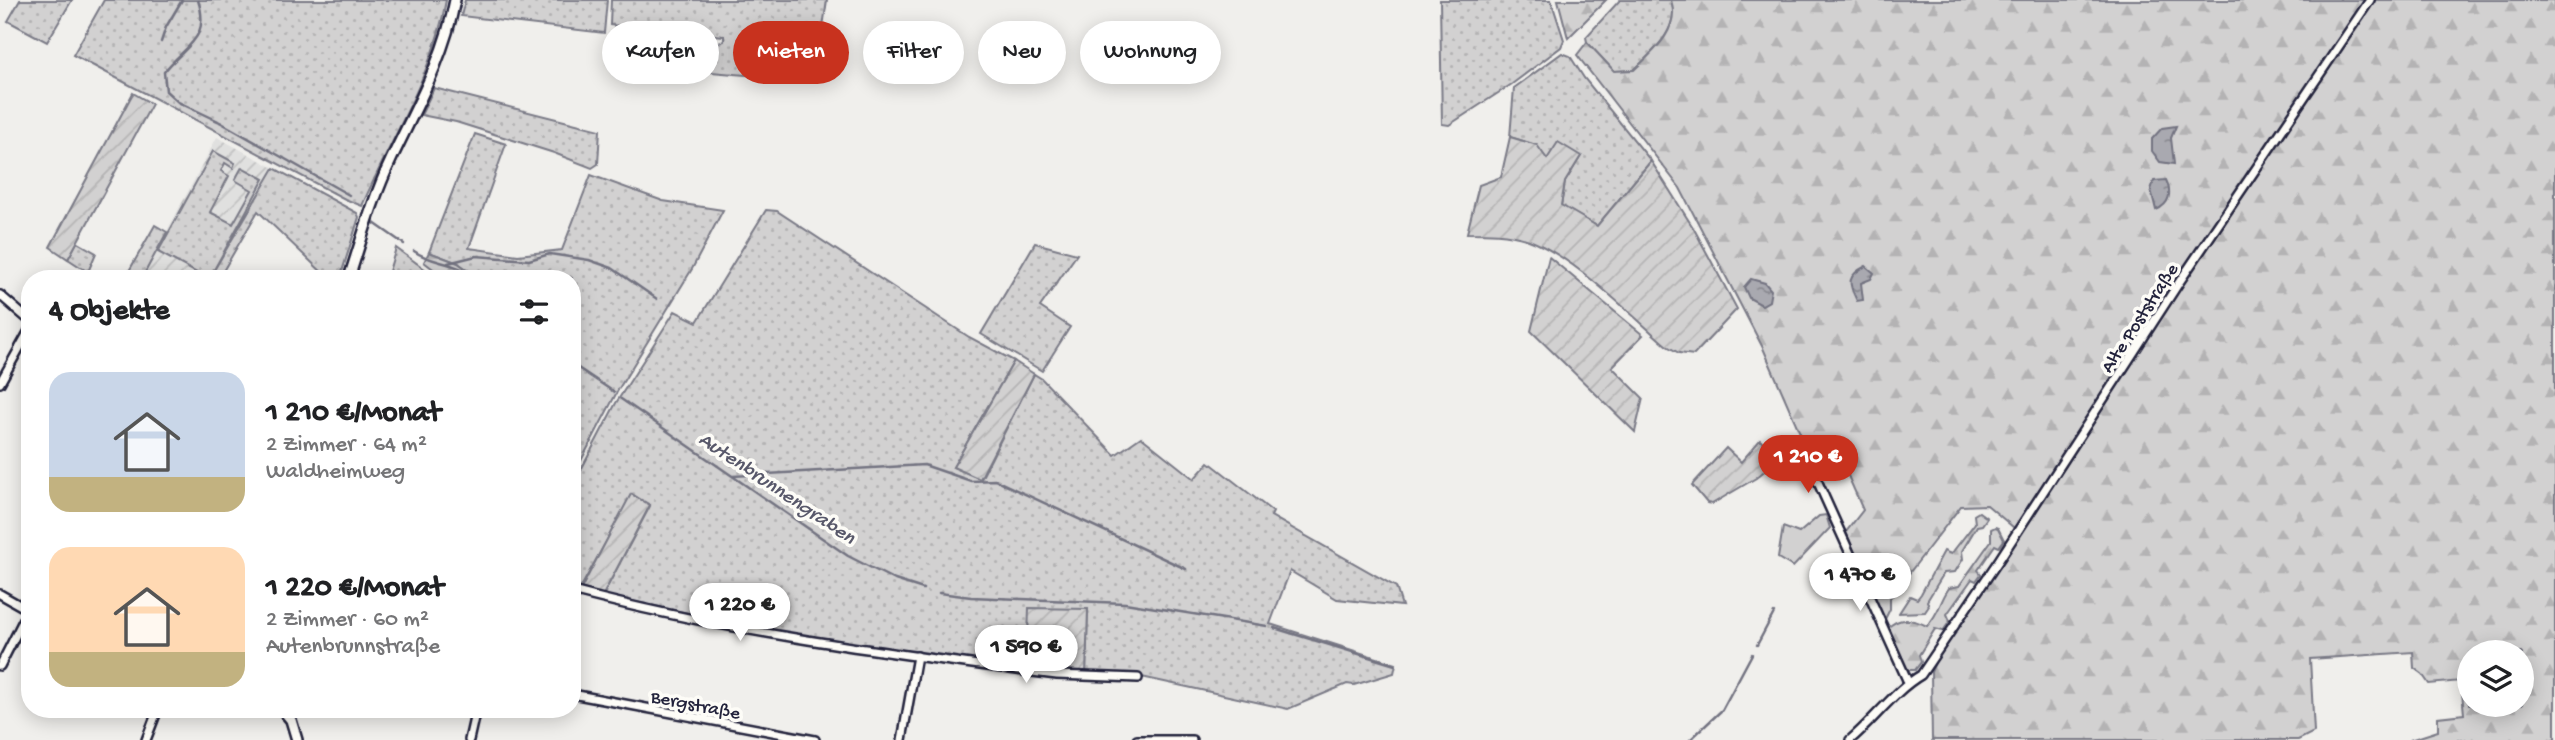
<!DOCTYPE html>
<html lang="de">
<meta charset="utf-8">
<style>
body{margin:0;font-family:"Gochi Hand",sans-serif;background:#f6f6f6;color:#202124;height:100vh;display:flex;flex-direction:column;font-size:26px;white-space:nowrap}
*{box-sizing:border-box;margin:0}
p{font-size:23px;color:#757577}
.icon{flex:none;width:38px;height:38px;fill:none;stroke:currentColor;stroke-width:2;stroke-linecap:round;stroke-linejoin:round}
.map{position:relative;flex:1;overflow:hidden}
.side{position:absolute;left:21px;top:270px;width:560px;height:448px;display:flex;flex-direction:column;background:#fff;border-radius:28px;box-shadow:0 4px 18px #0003}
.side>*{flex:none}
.guide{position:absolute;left:602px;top:21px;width:665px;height:63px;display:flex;gap:14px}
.tools{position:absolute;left:2457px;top:640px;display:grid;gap:14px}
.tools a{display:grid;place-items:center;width:77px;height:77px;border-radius:50%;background:#fff;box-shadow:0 4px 18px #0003;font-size:35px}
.price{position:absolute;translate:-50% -60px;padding:0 16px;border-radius:24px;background:#fff;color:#222;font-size:23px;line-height:46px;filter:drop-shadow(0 2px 4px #0008)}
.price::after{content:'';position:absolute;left:50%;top:42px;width:21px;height:16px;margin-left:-10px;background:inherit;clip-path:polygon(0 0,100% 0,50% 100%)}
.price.current{background:#c8321e;color:#fff}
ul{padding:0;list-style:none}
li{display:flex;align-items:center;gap:21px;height:175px;padding:0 28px}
li span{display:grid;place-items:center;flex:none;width:196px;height:140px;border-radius:21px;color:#555}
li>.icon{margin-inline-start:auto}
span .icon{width:84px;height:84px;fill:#fffc;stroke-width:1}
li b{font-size:30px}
h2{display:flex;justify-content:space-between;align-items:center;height:84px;padding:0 28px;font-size:30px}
.pill{padding:0 24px;border-radius:32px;background:#fff;box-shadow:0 4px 18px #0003;font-size:24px;line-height:63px}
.pill.current{background:#c8321e;color:#fff}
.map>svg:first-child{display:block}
</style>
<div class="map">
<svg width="2555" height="740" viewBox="0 0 2555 740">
<defs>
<pattern id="industrial-furrows" width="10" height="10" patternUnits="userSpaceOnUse" patternTransform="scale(1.75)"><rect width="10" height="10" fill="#e0e0df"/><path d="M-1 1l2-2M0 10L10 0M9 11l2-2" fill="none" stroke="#c0c0c0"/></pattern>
<pattern id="grass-dots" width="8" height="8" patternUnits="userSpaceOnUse" patternTransform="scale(1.75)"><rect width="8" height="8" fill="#d2d1d1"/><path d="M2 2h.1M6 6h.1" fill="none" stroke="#b4b3b4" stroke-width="1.8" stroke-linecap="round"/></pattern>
<pattern id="forest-firs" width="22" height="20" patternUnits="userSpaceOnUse" patternTransform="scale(1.75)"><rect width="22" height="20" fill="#d2d1d1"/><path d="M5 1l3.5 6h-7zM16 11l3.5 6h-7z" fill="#b4b3b4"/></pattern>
<pattern id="garden-furrows" width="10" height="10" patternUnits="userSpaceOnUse" patternTransform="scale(1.75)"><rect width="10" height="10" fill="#d2d1d1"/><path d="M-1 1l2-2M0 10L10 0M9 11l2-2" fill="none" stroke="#b4b3b4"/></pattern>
<pattern id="water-ripples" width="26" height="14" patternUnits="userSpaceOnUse" patternTransform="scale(1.75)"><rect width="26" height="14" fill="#a9a9b0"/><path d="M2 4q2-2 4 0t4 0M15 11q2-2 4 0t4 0" fill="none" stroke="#898990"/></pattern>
</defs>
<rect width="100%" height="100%" fill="#f0efec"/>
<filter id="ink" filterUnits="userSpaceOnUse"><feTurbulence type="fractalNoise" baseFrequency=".0143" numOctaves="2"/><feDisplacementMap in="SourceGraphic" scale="14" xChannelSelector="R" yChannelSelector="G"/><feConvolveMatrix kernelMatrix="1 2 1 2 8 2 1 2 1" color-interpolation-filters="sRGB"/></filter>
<g filter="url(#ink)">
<path fill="url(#industrial-furrows)" d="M 217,137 L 274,168 L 211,278 L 142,278 Z"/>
<g fill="url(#grass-dots)" stroke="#7a7a86" stroke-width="2">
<path d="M 20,0 L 72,0 L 47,42 L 8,21 Z"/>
<path d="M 104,0 L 446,0 C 434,73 391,138 362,206 L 345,199 L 73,55 Z"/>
<path d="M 465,0 L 607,0 L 604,33 L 461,16 Z"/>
<path d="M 611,0 L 827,0 L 815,81 L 607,63 L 609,38 L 660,42 L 660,52 L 691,54 L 724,41 L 724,36 L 610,25 Z"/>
<path d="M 1440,0 L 1551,0 L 1564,40 L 1561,47 L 1512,84 L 1449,125 L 1442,124 Z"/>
<path d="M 1620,0 L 1671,0 C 1681,29 1652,52 1634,70 L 1614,71 L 1587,42 L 1586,37 Z"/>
<path d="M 1562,53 L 1570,56 L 1584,78 L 1651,161 L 1597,226 L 1561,206 L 1565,182 L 1581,156 L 1547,159 L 1536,145 L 1510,137 L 1514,88 Z"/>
<path d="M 434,88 L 600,130 L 598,164 L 592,168 L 554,153 L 456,122 L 421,115 Z"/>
<path d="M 475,134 L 506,144 L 469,248 L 518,255 L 562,250 L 591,175 L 663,201 L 723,210 L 692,269 L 618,390 L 572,478 L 572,278 L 479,278 L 458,263 L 429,252 Z"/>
<path d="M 213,151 L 235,163 L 233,168 L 225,163 L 221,171 L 229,176 L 210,212 L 233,224 L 252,190 L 235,180 L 242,167 L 264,179 L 210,277 L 274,168 L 357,213 L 359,217 L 340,278 L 328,278 L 258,211 L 219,278 L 206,278 L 158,252 Z"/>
<path d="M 766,210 L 777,211 L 969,337 L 1014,361 L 953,467 L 981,479 L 1034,374 L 1042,379 L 1115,455 L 1141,437 L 1194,479 L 1209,462 L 1273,512 L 1271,516 L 1396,587 L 1402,606 L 1337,599 L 1290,571 L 1270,624 L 1396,664 L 1394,673 L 1354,685 L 1347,684 L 1288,709 L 1137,676 L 1086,674 L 1088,609 L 1061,610 L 1027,669 L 778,632 L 603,595 L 650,506 L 632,494 L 580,589 L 572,587 L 572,487 L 616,403 L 675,311 L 697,322 Z"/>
<path d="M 155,225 L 167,232 L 142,278 L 125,278 Z"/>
<path d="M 77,242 L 96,253 L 88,272 L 68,259 Z"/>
<path d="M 1035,243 L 1077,254 L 1040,307 L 1070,327 L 1042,371 L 981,334 Z"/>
<path d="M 396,248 L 437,278 L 387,278 Z"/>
</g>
<g fill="url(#forest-firs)" stroke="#7a7a86" stroke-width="2" fill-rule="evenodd">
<path d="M 1558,0 L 1606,0 L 1568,38 Z"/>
<path d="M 1671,0 L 2555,0 L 2555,740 L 2410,740 L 2438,731 L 2438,717 L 2464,714 L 2461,681 L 2429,684 L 2422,674 L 2414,668 L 2413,652 L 2310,659 L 2314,732 L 2298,740 L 1932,740 L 1931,672 L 1939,653 L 2020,533 L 1987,505 L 1961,506 L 1890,598 L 1890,609 L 1884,621 L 1846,532 L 1863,510 L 1832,439 L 1803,440 L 1763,348 L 1680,188 L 1577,55 L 1587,42 L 1614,71 L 1634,70 C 1653,52 1681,29 1671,0 ZM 2469,653 L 2522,653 L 2522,705 L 2469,705 Z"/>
<path d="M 429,252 L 458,263 L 479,278 L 445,278 L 424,262 Z"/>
<path d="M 1979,512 L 1987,518 L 1982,525 L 1977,526 L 1962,551 L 1963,559 L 1955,572 L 1944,573 L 1927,601 L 1929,606 L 1925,612 L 1899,613 L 1910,596 L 1917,599 L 1921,594 L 1944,551 L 1951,554 L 1975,523 L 1974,515 Z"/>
<path d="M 1995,527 L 1998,528 L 2004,540 L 1999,547 L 1995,545 L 1978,570 L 1981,574 L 1976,581 L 1972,579 L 1947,614 L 1950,621 L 1943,631 L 1935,629 L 1919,655 L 1921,662 L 1915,670 L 1907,670 L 1903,666 L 1887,629 C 1898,616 1913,619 1927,626 C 1940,612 1939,603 1949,588 L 1959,586 L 1991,541 L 1991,529 Z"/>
</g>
<path fill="#d2d1d1" stroke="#7a7a86" stroke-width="2" d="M 1826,515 L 1830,528 L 1793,567 L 1778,558 L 1783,527 L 1799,533 L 1819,516 Z"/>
<g fill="url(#garden-furrows)" stroke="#7a7a86" stroke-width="2">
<path d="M 133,93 L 152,104 L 68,259 L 50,247 Z"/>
<path d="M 1510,137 L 1537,145 L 1547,159 L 1558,142 L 1581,156 L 1565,182 L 1561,205 L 1597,226 L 1651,161 L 1694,229 L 1737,309 L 1694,355 L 1679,353 L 1667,346 C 1630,314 1571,254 1526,239 C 1507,233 1488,233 1467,233 L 1479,185 L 1501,177 Z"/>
<path d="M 1549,257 L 1643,335 L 1612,367 L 1643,398 L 1635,432 L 1531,331 Z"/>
<path d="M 1014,361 L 1034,374 L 980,479 L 953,467 Z"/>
<path d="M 1760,440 L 1779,459 L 1756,478 L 1712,504 L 1707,503 L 1692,485 L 1726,448 L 1741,462 Z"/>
<path d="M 631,494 L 650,505 L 603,595 L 581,589 Z"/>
<path d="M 1029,608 L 1088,609 L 1086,674 L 1060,673 L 1060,667 L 1042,665 L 1041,671 L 1027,669 Z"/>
</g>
<g fill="url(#water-ripples)" stroke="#737381" stroke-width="2">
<path d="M 2176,126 L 2171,138 L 2174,164 L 2160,162 L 2152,151 L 2152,139 L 2162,128 Z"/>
<path d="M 2166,180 C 2172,193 2170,204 2156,210 L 2151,190 L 2154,181 Z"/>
<path d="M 1866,266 L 1874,273 L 1871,279 L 1861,283 L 1863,300 L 1857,301 C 1848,283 1846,276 1866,266 Z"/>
<path d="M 1751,279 L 1765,283 L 1771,290 L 1769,301 L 1762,305 L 1749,298 L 1744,287 Z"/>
</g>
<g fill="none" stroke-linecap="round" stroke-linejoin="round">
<g stroke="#737381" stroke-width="2.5">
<path d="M 198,0 C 211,40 185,45 164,72 L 166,91 L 178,102 L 218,121 L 349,195"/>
<path d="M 161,42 L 166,27 L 182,0"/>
<path d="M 374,223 L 404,244"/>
<path d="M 414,251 C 431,264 457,261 475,278"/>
<path d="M 448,263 L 476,256 L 529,260 L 550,254 L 589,260 L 612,268 L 657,299"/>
<path d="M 572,364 L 614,392"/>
<path d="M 621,399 L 848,556 L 895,580 L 923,589"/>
<path d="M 733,476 L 924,465 L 971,481 L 995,480 L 1186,569"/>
<path d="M 939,593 L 971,597 L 1125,603 L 1267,626"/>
<path d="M 1274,628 L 1395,665"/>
<path d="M 1757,645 L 1774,613"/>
<path d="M 1690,740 L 1722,710 L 1752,654"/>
</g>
<g stroke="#22223b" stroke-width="12">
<g id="minor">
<path d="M 0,295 L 30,321"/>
<path d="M 0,383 L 30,329"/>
<path d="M 1802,447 L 1908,682"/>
<path d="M 572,591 C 720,630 872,651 1024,671 L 1057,675 L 1138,678"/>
<path d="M 0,594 L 30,611"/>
<path d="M 0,666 L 30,607"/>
<path d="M 572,694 L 815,740"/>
<path d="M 146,740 L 158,709"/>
<path d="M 469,740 L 476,709"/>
<path d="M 902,740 L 917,656"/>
<path d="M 1137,740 L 1192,740"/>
<path d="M 1850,740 C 1874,720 1895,690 1921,675 L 1999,560 L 2180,281 L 2370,0"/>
</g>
</g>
<g stroke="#22223b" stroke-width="14">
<g id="tertiary">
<path d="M 349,278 C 362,238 373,198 391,160 C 416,107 444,59 455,0"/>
<path d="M 282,709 L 291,720 L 297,740"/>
</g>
</g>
<use href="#minor" stroke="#fdfcf7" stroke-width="7"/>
<use href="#tertiary" stroke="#fdfcf7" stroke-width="9"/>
</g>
</g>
<g text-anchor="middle" stroke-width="7" stroke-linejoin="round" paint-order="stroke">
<g font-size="19" fill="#22223b" stroke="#fdfcf7">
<text transform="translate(2138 317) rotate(-57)" y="7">Alte Poststraße</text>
<text transform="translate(696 703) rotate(11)" y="7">Bergstraße</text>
</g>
<g font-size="21" font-style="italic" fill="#58586a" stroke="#fdfcf7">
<text transform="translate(778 487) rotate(34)" y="7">Autenbrunnengraben</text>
</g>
</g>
</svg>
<div class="tools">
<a><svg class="icon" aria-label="layers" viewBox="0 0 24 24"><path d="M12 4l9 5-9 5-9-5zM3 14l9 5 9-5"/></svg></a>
</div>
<b class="price current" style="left:1808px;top:495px">1 210 €</b>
<b class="price" style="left:1860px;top:613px">1 470 €</b>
<b class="price" style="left:740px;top:643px">1 220 €</b>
<b class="price" style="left:1026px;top:685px">1 590 €</b>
<div class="guide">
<a class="pill">Kaufen</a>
<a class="pill current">Mieten</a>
<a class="pill">Filter</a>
<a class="pill">Neu</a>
<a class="pill">Wohnung</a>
</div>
<section class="side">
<h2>4 Objekte<svg class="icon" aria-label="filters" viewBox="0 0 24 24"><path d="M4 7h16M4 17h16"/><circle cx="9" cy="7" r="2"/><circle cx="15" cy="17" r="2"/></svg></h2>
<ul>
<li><span style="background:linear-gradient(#c9d6e8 75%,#c2b280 0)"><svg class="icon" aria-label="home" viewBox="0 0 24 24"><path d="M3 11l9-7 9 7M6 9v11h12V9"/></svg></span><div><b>1 210 €/Monat</b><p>2 Zimmer · 64 m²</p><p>Waldheimweg</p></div></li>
<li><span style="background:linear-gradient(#ffd9b3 75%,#c2b280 0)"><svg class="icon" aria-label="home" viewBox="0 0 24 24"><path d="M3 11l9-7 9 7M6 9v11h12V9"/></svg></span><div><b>1 220 €/Monat</b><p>2 Zimmer · 60 m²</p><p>Autenbrunnstraße</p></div></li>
</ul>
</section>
</div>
